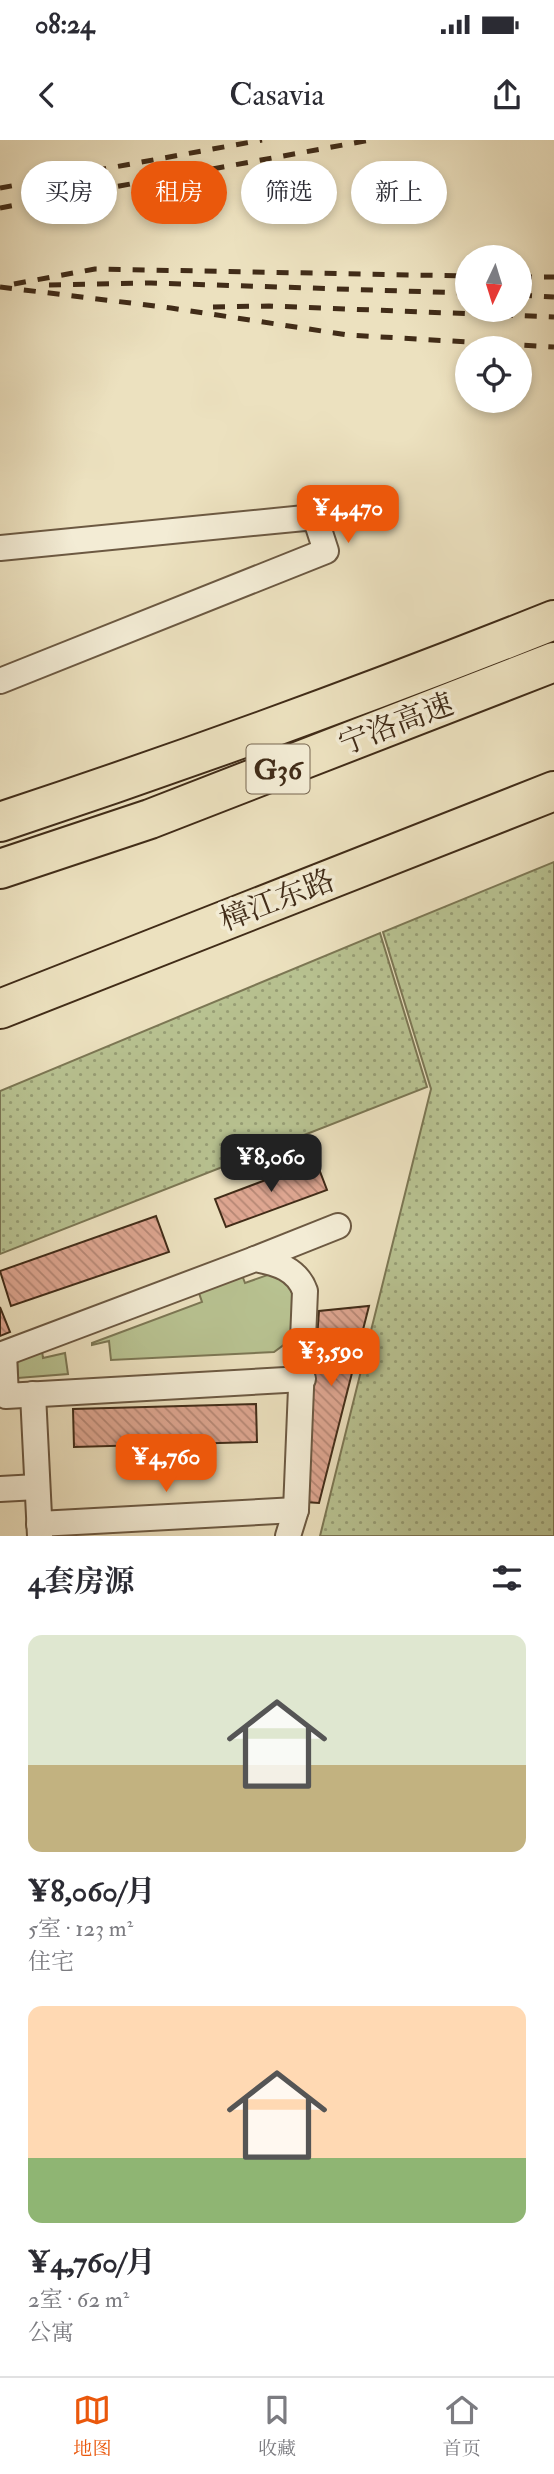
<!DOCTYPE html>
<html lang="zh">
<meta charset="utf-8">
<style>
body{margin:0;font-family:"IM FELL Double Pica","Noto Serif SC",serif;background:#f2f2f3;color:#2b2b33;height:100vh;display:flex;flex-direction:column;font-size:26px;white-space:nowrap}
*{box-sizing:border-box;margin:0}
p{font-size:23px;color:#7c7c81}
.icon{flex:none;width:38px;height:38px;fill:none;stroke:currentColor;stroke-width:2;stroke-linecap:round;stroke-linejoin:round}
.map{position:relative;height:1396px;overflow:hidden}
.panel{display:flex;flex-direction:column;background:#fff;flex:1}
.panel>*{flex:none}
.hud{position:absolute;left:21px;top:21px;width:513px;height:63px;display:flex;gap:14px}
.needle{width:46px;rotate:184deg}
.fabs{position:absolute;left:455px;top:105px;display:grid;gap:14px}
.fabs a{display:grid;place-items:center;width:77px;height:77px;border-radius:50%;background:#fff;box-shadow:0 4px 10px #0003;font-size:35px}
.price{position:absolute;translate:-50% -60px;padding:0 16px;border-radius:14px;background:#ea580c;color:#fff;font-size:23px;line-height:46px;filter:drop-shadow(0 2px 4px #0008)}
.price::after{content:'';position:absolute;left:50%;top:42px;width:21px;height:16px;margin-left:-10px;background:inherit;clip-path:polygon(0 0,100% 0,50% 100%)}
.price.selected{background:#222;color:#fff}
ul{padding:0;list-style:none}
li{display:grid;align-content:center;gap:14px;height:371px;padding:0 28px}
li span{display:grid;place-items:center;height:217px;border-radius:14px;color:#555}
li>.icon{margin-inline-start:auto}
span .icon{width:126px;height:126px;fill:#fffc;stroke-width:1}
li b{font-size:30px}
h2{display:flex;justify-content:space-between;align-items:center;height:84px;padding:0 28px;font-size:30px}
.tag{padding:0 24px;border-radius:32px;background:#fff;box-shadow:0 4px 10px #0003;font-size:24px;line-height:63px}
.tag.selected{background:#ea580c;color:#fff}
.status{display:flex;justify-content:space-between;align-items:center;height:49px;padding:0 35px;background:#fff;direction:ltr}
.status svg{height:19px;fill:currentColor}
header{display:flex;justify-content:space-between;align-items:center;height:91px;padding:0 28px;background:#fff;font-size:32px;font-weight:600}
.tab-bar{display:flex;justify-content:space-around;align-items:center;height:98px;border-top:2px solid #e1e1e2;background:#fff;font-size:19px;color:#7c7c81}
.tab-bar a{display:grid;justify-items:center;gap:4px}
.tab-bar .selected{color:#ea580c}
.map>svg:first-child{display:block}
</style>
<div class="status"><b>08:24</b><svg viewBox="0 0 49 12"><path d="M0 12V9h3v3zM5 12V6h3v6zM10 12V3h3v9zM15 12V0h3v12zM26 1h20v11H26zM47 4h2v5h-2z"/></svg></div>
<header><svg class="icon" aria-label="back" viewBox="0 0 24 24"><path d="M15 5l-7 7 7 7"/></svg>Casavia<svg class="icon" aria-label="share" viewBox="0 0 24 24"><path d="M12 15V3M7 8l5-5 5 5M5 13v7h14v-7"/></svg></header>
<div class="map">
<svg width="554" height="1396" viewBox="0 0 554 1396">
<defs>
<pattern id="grass-dots" width="8" height="8" patternUnits="userSpaceOnUse" patternTransform="scale(1.75)"><rect width="8" height="8" fill="#b8c291"/><path d="M2 2h.1M6 6h.1" fill="none" stroke="#979e75" stroke-width="1.8" stroke-linecap="round"/></pattern>
<pattern id="building-back-hatch" width="6" height="6" patternUnits="userSpaceOnUse" patternTransform="scale(1.75)"><rect width="6" height="6" fill="#dea691"/><path d="M-1 5l2 2M0 0l6 6M5-1l2 2" fill="none" stroke="#b68775"/></pattern>
</defs>
<rect width="100%" height="100%" fill="#ece1bf"/>
<filter id="stains"><feTurbulence type="fractalNoise" baseFrequency=".00286" numOctaves="4"/><feColorMatrix values="0 0 0 0 .2 0 0 0 0 .09 0 0 0 0 .02 0 0 0 .5 -.17"/></filter>
<radialGradient id="worn" r=".72"><stop offset=".6" stop-color="#630" stop-opacity="0"/><stop offset="1" stop-color="#630" stop-opacity=".3"/></radialGradient>
<g fill="url(#grass-dots)" stroke="#7c7754" stroke-width="2">
<path d="M 554,722 L 554,1396 L 320,1396 L 431,949 L 383,792 Z"/>
<path d="M 380,793 L 427,947 L 0,1114 L 0,951 Z"/>
</g>
<g fill="#b8c291" stroke="#7c7754" stroke-width="2">
<path d="M 276,1132 L 286,1138 L 293,1155 L 296,1187 L 289,1201 L 274,1212 L 111,1220 L 109,1201 L 92,1205 L 92,1203 L 202,1162 L 199,1153 L 242,1135 L 245,1143 Z"/>
<path d="M 42,1211 L 43,1218 L 65,1213 L 68,1234 L 18,1238 L 17,1220 Z"/>
</g>
<g fill="url(#building-back-hatch)" stroke="#412c18" stroke-width="2">
<path d="M 316,1021 L 327,1050 L 226,1087 L 215,1059 Z"/>
<path d="M 156,1076 L 169,1112 L 11,1166 L 0,1131 Z"/>
<path d="M 369,1166 L 319,1363 L 305,1362 L 319,1171 Z"/>
<path d="M 0,1167 L 10,1192 L 0,1196 Z"/>
<path d="M 256,1264 L 257,1302 L 74,1307 L 73,1269 Z"/>
</g>
<g fill="none" stroke-linecap="round" stroke-linejoin="round">
<g stroke="#6c5942" stroke-width="28">
<g id="street">
<path d="M 0,408 L 315,377 L 326,411 L 0,541"/>
<path d="M 255,1119 L 338,1086"/>
<path d="M 4,1214 L 6,1256 L 303,1239"/>
<path d="M 0,1215 L 255,1119 C 277,1123 297,1129 305,1151 L 296,1370 L 288,1396"/>
<path d="M 33,1254 L 40,1396"/>
<path d="M 0,1349 L 37,1347"/>
<path d="M 39,1384 L 296,1370"/>
</g>
</g>
<g stroke="#412c18" stroke-width="42">
<path id="primary" d="M 0,869 L 554,651"/>
</g>
<g stroke="#412c18" stroke-width="42">
<g id="highway">
<path d="M 0,682 C 187,620 371,553 554,480"/>
<path d="M 0,729 L 150,679 L 554,522"/>
</g>
</g>
<use href="#street" stroke="#f3ecd5" stroke-width="24"/>
<use href="#primary" stroke="#ece1bf" stroke-width="38"/>
<use href="#highway" stroke="#ece1bf" stroke-width="38"/>
<g stroke="#412c18" stroke-width="5" stroke-dasharray="12 12" stroke-linecap="butt">
<path d="M 0,48 L 262,0"/>
<path d="M 0,68 L 370,0"/>
<path d="M 520,137 L 554,137"/>
<path d="M 14,144 L 95,129 L 467,136"/>
<path d="M 49,145 L 151,143 L 467,153"/>
<path d="M 0,147 L 171,168 L 348,195 L 554,207"/>
<path d="M 520,155 L 554,157"/>
<path d="M 213,167 L 269,166 L 554,177"/>
</g>
</g>
<g text-anchor="middle" stroke-width="7" stroke-linejoin="round" paint-order="stroke">
<rect fill="#f3ecd5" stroke="#766651" stroke-width="2" x="246.5" y="604.5" width="63" height="49" rx="5"/>
<g font-size="28" font-weight="bold" fill="#412c18">
<text x="278" y="639">G36</text>
</g>
<g font-size="30" fill="#412c18" stroke="#f3ecd5">
<text transform="translate(396 584) rotate(-21)" y="10">宁洛高速</text>
<text transform="translate(277 760) rotate(-21)" y="10">樟江东路</text>
</g>
</g>
<rect width="100%" height="100%" filter="url(#stains)"/>
<rect width="100%" height="100%" fill="url(#worn)"/>
</svg>
<div class="fabs">
<a><svg class="needle" viewBox="-14 -14 28 28"><path d="M0-13l5 13h-10z" fill="#e53935"/><path d="M0 13l5-13h-10z" fill="#7c7c81"/></svg></a>
<a><svg class="icon" aria-label="locate" viewBox="0 0 24 24"><circle cx="12" cy="12" r="6"/><path d="M12 2v4M12 18v4M2 12h4M18 12h4"/></svg></a>
</div>
<b class="price" style="left:348px;top:405px">¥4,470</b>
<b class="price selected" style="left:271px;top:1054px">¥8,060</b>
<b class="price" style="left:331px;top:1248px">¥3,590</b>
<b class="price" style="left:166px;top:1354px">¥4,760</b>
<div class="hud">
<a class="tag">买房</a>
<a class="tag selected">租房</a>
<a class="tag">筛选</a>
<a class="tag">新上</a>
</div>
</div>
<section class="panel">
<h2>4套房源<svg class="icon" aria-label="filters" viewBox="0 0 24 24"><path d="M4 7h16M4 17h16"/><circle cx="9" cy="7" r="2"/><circle cx="15" cy="17" r="2"/></svg></h2>
<ul>
<li><span style="background:linear-gradient(#dfe7d0 60%,#c2b280 0)"><svg class="icon" aria-label="home" viewBox="0 0 24 24"><path d="M3 11l9-7 9 7M6 9v11h12V9"/></svg></span><div><b>¥8,060/月</b><p>5室 · 123 m²</p><p>住宅</p></div></li>
<li><span style="background:linear-gradient(#ffd9b3 70%,#8fb573 0)"><svg class="icon" aria-label="home" viewBox="0 0 24 24"><path d="M3 11l9-7 9 7M6 9v11h12V9"/></svg></span><div><b>¥4,760/月</b><p>2室 · 62 m²</p><p>公寓</p></div></li>
</ul>
</section>
<nav class="tab-bar">
<a class="selected"><svg class="icon" aria-label="map" viewBox="0 0 24 24"><path d="M3 6l6-2 6 2 6-2v14l-6 2-6-2-6 2zM9 4v14M15 6v14"/></svg>地图</a>
<a><svg class="icon" aria-label="saved" viewBox="0 0 24 24"><path d="M7 4h10v16l-5-4-5 4z"/></svg>收藏</a>
<a><svg class="icon" aria-label="home" viewBox="0 0 24 24"><path d="M3 11l9-7 9 7M6 9v11h12V9"/></svg>首页</a>
</nav>
